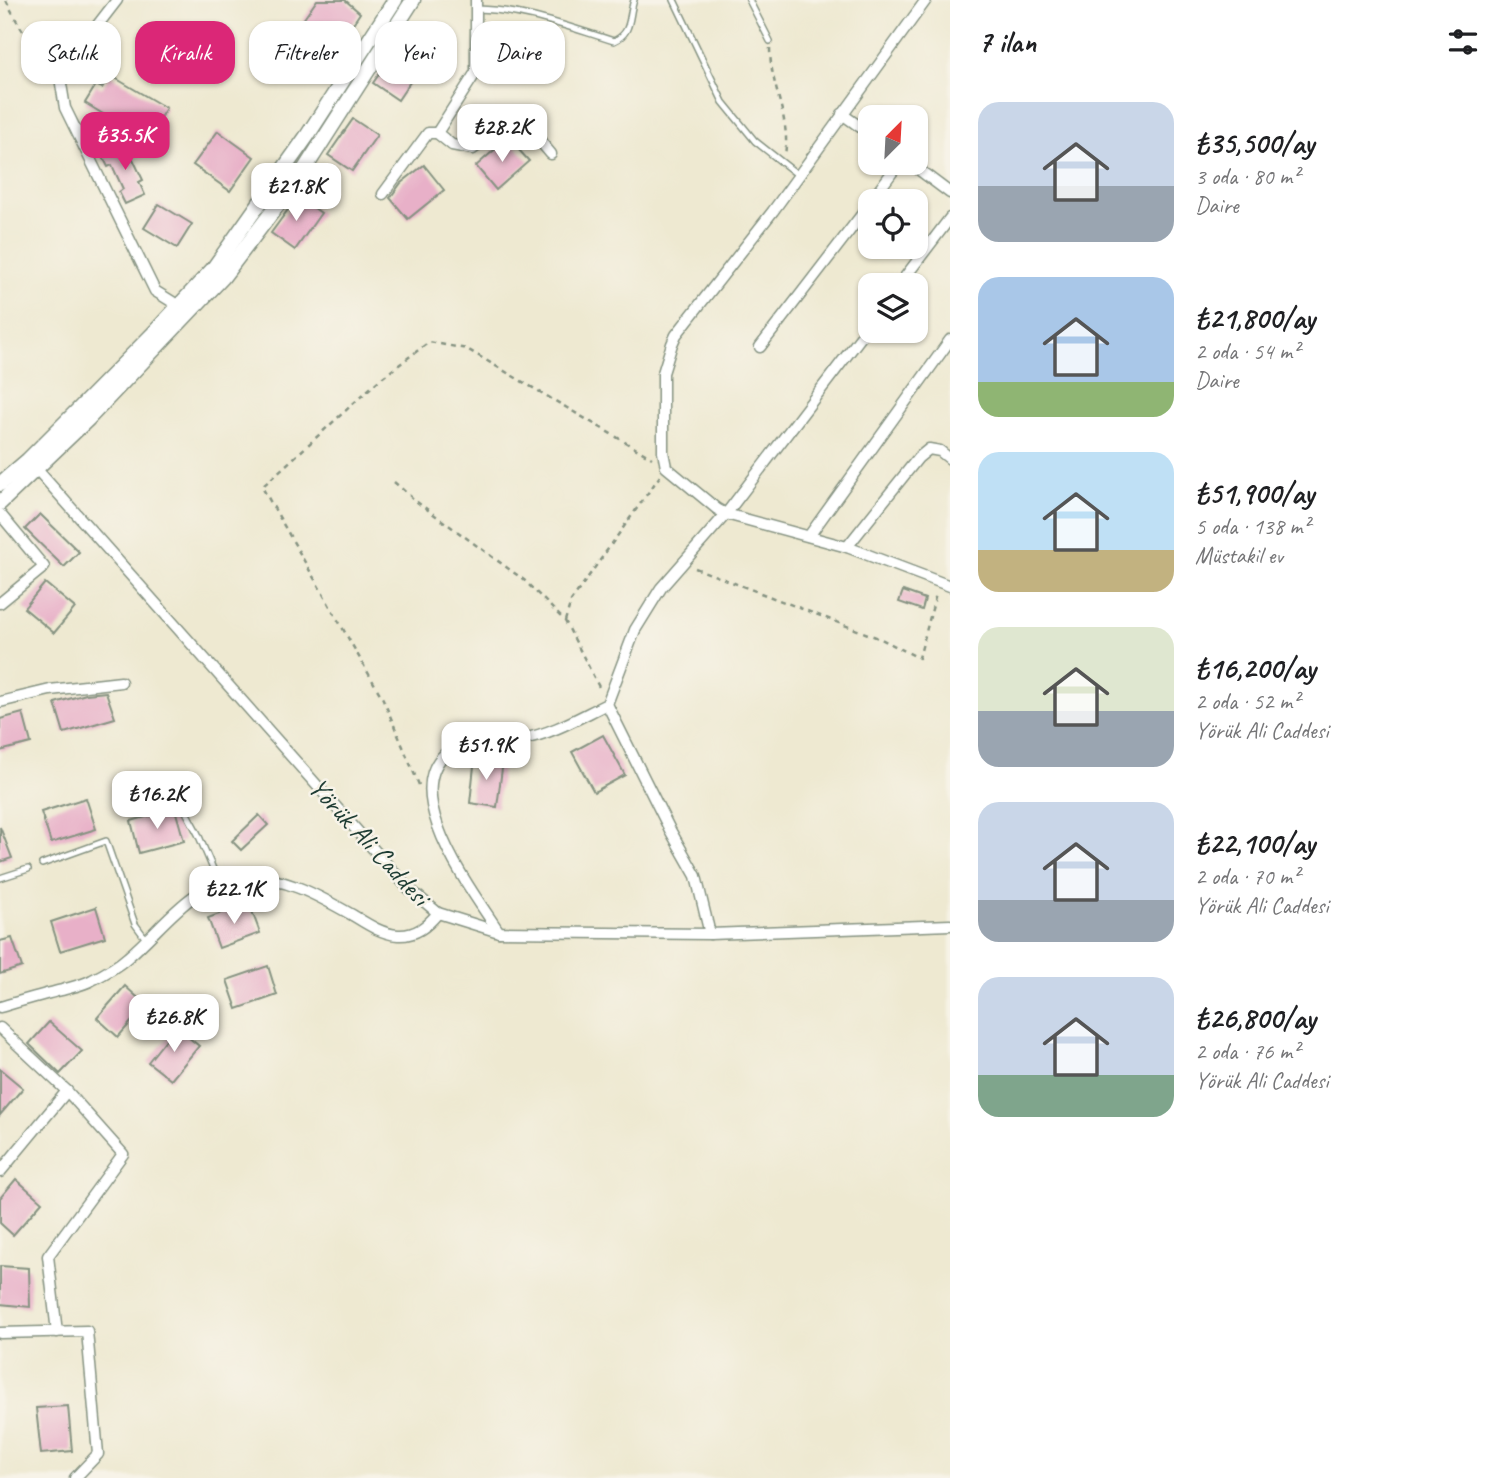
<!DOCTYPE html>
<html lang="tr">
<meta charset="utf-8">
<style>
body{margin:0;font-family:Caveat,sans-serif;background:#f6f6f6;color:#202124;height:100vh;display:flex;flex-direction:column;font-size:26px;white-space:nowrap}
*{box-sizing:border-box;margin:0}
p{font-size:23px;color:#757577}
.icon{flex:none;width:38px;height:38px;fill:none;stroke:currentColor;stroke-width:2;stroke-linecap:round;stroke-linejoin:round}
.map{position:relative;flex:1;overflow:hidden}
.sheet{display:flex;flex-direction:column;background:#fff;width:560px}
.sheet>*{flex:none}
.top-card{position:absolute;left:21px;top:21px;width:665px;height:63px;display:flex;gap:14px}
.needle{width:46px;rotate:24deg}
.controls{position:absolute;left:858px;top:105px;display:grid;gap:14px}
.controls a{display:grid;place-items:center;width:70px;height:70px;border-radius:14px;background:#fff;box-shadow:0 2px 5px #0004;font-size:35px}
.price{position:absolute;translate:-50% -60px;padding:0 16px;border-radius:14px;background:#fff;color:#222;font-size:23px;line-height:46px;filter:drop-shadow(0 2px 4px #0008)}
.price::after{content:'';position:absolute;left:50%;top:42px;width:21px;height:16px;margin-left:-10px;background:inherit;clip-path:polygon(0 0,100% 0,50% 100%)}
.price.on{background:#db2777;color:#fff}
ul{padding:0;list-style:none}
li{display:flex;align-items:center;gap:21px;height:175px;padding:0 28px}
li span{display:grid;place-items:center;flex:none;width:196px;height:140px;border-radius:21px;color:#555}
li>.icon{margin-inline-start:auto}
span .icon{width:84px;height:84px;fill:#fffc;stroke-width:1}
li b{font-size:30px}
h2{display:flex;justify-content:space-between;align-items:center;height:84px;padding:0 28px;font-size:30px}
.tag{padding:0 24px;border-radius:21px;background:#fff;box-shadow:0 2px 5px #0004;font-size:24px;line-height:63px}
.tag.on{background:#db2777;color:#fff}
main{display:flex;flex:1;min-height:0}
.map>svg:first-child{display:block}
</style>
<main>
<div class="map">
<svg width="950" height="1478" viewBox="0 0 950 1478">
<rect width="100%" height="100%" fill="#f7f3e8"/>
<filter id="ink" filterUnits="userSpaceOnUse"><feTurbulence type="fractalNoise" baseFrequency=".0143" numOctaves="2"/><feDisplacementMap in="SourceGraphic" scale="14" xChannelSelector="R" yChannelSelector="G"/><feConvolveMatrix kernelMatrix="1 2 1 2 8 2 1 2 1" color-interpolation-filters="sRGB"/></filter>
<filter id="wash" filterUnits="userSpaceOnUse"><feTurbulence type="fractalNoise" baseFrequency=".00686" numOctaves="4" result="noise"/><feDisplacementMap in="SourceGraphic" scale="28" xChannelSelector="R" yChannelSelector="G"/><feGaussianBlur stdDeviation="1.57" result="paint"/><feColorMatrix in="noise" values="0 0 0 0 0 0 0 0 0 0 0 0 0 0 0 0 0 1.4 0 .05"/><feComposite in="paint" operator="in"/></filter>
<g filter="url(#wash)">
<rect width="100%" height="100%" fill="#eee9d1"/>
<g id="blocks">
<g fill="#e8b0c8">
<path d="M 317,0 L 345,0 L 360,13 L 339,45 L 331,40 L 322,38 L 303,20 Z"/>
<path d="M 400,44 L 424,61 L 398,100 L 373,83 Z"/>
<path d="M 110,75 L 166,108 L 158,121 L 165,125 L 160,135 L 152,131 L 146,140 L 85,103 L 96,85 L 102,88 Z"/>
<path d="M 353,119 L 377,135 L 352,171 L 328,155 Z"/>
<path d="M 218,131 L 254,157 L 230,191 L 193,165 Z"/>
<path d="M 508,138 L 529,161 L 496,190 L 476,166 Z"/>
<path d="M 125,142 L 143,180 L 139,182 L 145,195 L 125,204 L 119,192 L 123,189 L 112,165 L 108,167 L 101,153 Z"/>
<path d="M 424,165 L 444,190 L 408,219 L 390,198 L 401,183 Z"/>
<path d="M 298,196 L 321,213 L 295,250 L 271,233 Z"/>
<path d="M 159,204 L 192,224 L 177,248 L 144,228 Z"/>
<path d="M 40,514 L 79,552 L 64,567 L 25,529 Z"/>
<path d="M 45,583 L 75,608 L 54,633 L 24,608 Z"/>
<path d="M 903,591 L 925,599 L 922,610 L 899,602 Z"/>
<path d="M 106,692 L 115,718 L 64,733 L 55,703 L 86,694 Z"/>
<path d="M 23,713 L 31,743 L 0,751 L 0,719 Z"/>
<path d="M 603,735 L 625,775 L 594,792 L 572,752 Z"/>
<path d="M 475,757 L 503,761 L 497,807 L 470,803 Z"/>
<path d="M 86,798 L 96,829 L 51,843 L 41,812 Z"/>
<path d="M 175,809 L 184,841 L 139,853 L 131,821 Z"/>
<path d="M 259,815 L 268,825 L 241,850 L 232,841 Z"/>
<path d="M 0,827 L 12,858 L 0,862 Z"/>
<path d="M 249,903 L 260,933 L 219,948 L 208,918 Z"/>
<path d="M 96,907 L 105,937 L 60,951 L 51,922 Z"/>
<path d="M 12,938 L 22,967 L 0,974 L 0,941 Z"/>
<path d="M 268,966 L 277,995 L 237,1009 L 227,980 Z"/>
<path d="M 125,986 L 146,1005 L 118,1037 L 97,1018 Z"/>
<path d="M 49,1022 L 82,1051 L 60,1074 L 29,1044 Z"/>
<path d="M 176,1027 L 199,1046 L 171,1080 L 148,1062 Z"/>
<path d="M 0,1069 L 23,1088 L 0,1115 Z"/>
<path d="M 16,1179 L 42,1202 L 13,1235 L 0,1223 L 0,1198 Z"/>
<path d="M 0,1266 L 29,1268 L 30,1307 L 0,1304 Z"/>
<path d="M 68,1406 L 72,1451 L 41,1454 L 36,1408 Z"/>
</g>
</g>
</g>
<g filter="url(#ink)">
<use href="#blocks" fill-opacity="0" stroke="#869382" stroke-width="2"/>
<g fill="none" stroke-linecap="round" stroke-linejoin="round">
<g stroke="#869382" stroke-width="8">
<g id="service">
<path d="M 674,0 L 723,102 L 755,141 L 798,175"/>
<path d="M 749,0 L 770,41"/>
<path d="M 477,9 C 526,10 568,27 614,41 C 633,32 628,17 634,0"/>
<path d="M 177,795 L 198,834 L 219,883"/>
<path d="M 42,864 L 106,841 L 135,924 L 146,939"/>
<path d="M 0,878 L 28,869"/>
</g>
</g>
<g stroke="#869382" stroke-width="13">
<g id="minor">
<path d="M 117,0 L 66,66 L 61,84 L 65,108 L 155,291 L 179,306"/>
<path d="M 476,0 L 476,72 L 437,133 L 452,145 L 473,149 L 519,116 L 551,154"/>
<path d="M 926,0 L 773,211 L 676,335 L 672,344 L 663,373 L 663,452 L 666,467 L 717,509 L 726,514 L 847,547 L 950,586"/>
<path d="M 842,114 L 870,134"/>
<path d="M 910,163 L 950,193"/>
<path d="M 383,194 L 428,133 L 437,133"/>
<path d="M 871,201 L 899,163"/>
<path d="M 899,285 L 950,218"/>
<path d="M 760,347 L 870,204"/>
<path d="M 0,514 L 44,567 L 0,603"/>
<path d="M 809,536 L 950,340"/>
<path d="M 847,547 L 918,458 L 929,449 L 940,451 L 950,459"/>
<path d="M 0,702 L 50,690 L 121,682"/>
<path d="M 607,704 L 670,830 L 696,876 L 710,934"/>
<path d="M 438,913 L 499,932 L 710,934 L 950,925"/>
<path d="M 499,932 C 473,892 387,781 458,745 C 473,738 505,742 522,739 C 552,734 580,717 607,704 L 635,630 L 661,588 L 726,514 L 870,325"/>
<path d="M 0,1007 C 21,1001 41,995 62,990 C 72,987 83,985 92,980 C 104,974 118,966 128,957 C 163,928 190,884 239,878 C 281,874 319,896 354,916 C 367,924 382,934 398,935 C 416,936 427,926 438,913 L 407,887 L 33,465"/>
<path d="M 0,1028 L 67,1091"/>
<path d="M 0,1172 L 67,1091 L 123,1154 L 48,1256 L 57,1332"/>
<path d="M 0,1333 L 87,1331 L 98,1454 L 75,1478"/>
</g>
</g>
<g stroke="#869382" stroke-width="17">
<g id="tertiary">
<path d="M 0,484 L 28,460 L 78,410 L 152,335 L 213,269 L 307,136 L 395,0"/>
<path d="M 0,503 L 88,419 L 222,278 L 304,170 L 413,0"/>
</g>
</g>
<g stroke="#869382" stroke-width="2.5" stroke-dasharray="5 5" stroke-linecap="butt">
<path d="M 6,0 C 19,26 30,48 57,62"/>
<path d="M 770,48 C 770,87 791,117 785,155"/>
<path d="M 394,482 L 417,502 L 524,580 L 565,621 L 600,689"/>
<path d="M 695,568 L 881,639 L 919,658 L 936,594"/>
<path d="M 565,621 L 571,601 L 660,476"/>
<path d="M 419,785 L 383,699 L 262,487 L 379,380 L 429,342 L 467,349 L 652,458"/>
</g>
<use href="#service" stroke="#fff" stroke-width="5"/>
<use href="#minor" stroke="#fff" stroke-width="10"/>
<use href="#tertiary" stroke="#fff" stroke-width="14"/>
</g>
</g>
<g text-anchor="middle" stroke-width="5" stroke-linejoin="round" paint-order="stroke">
<g font-size="28" fill="#1f3d34" stroke="#f7f3e8">
<text transform="translate(370 841) rotate(47)" y="10">Yörük Ali Caddesi</text>
</g>
</g>
</svg>
<div class="controls">
<a><svg class="needle" viewBox="-14 -14 28 28"><path d="M0-13l5 13h-10z" fill="#e53935"/><path d="M0 13l5-13h-10z" fill="#757577"/></svg></a>
<a><svg class="icon" aria-label="locate" viewBox="0 0 24 24"><circle cx="12" cy="12" r="6"/><path d="M12 2v4M12 18v4M2 12h4M18 12h4"/></svg></a>
<a><svg class="icon" aria-label="layers" viewBox="0 0 24 24"><path d="M12 4l9 5-9 5-9-5zM3 14l9 5 9-5"/></svg></a>
</div>
<b class="price" style="left:502px;top:164px">₺28.2K</b>
<b class="price on" style="left:125px;top:172px">₺35.5K</b>
<b class="price" style="left:296px;top:223px">₺21.8K</b>
<b class="price" style="left:486px;top:782px">₺51.9K</b>
<b class="price" style="left:157px;top:831px">₺16.2K</b>
<b class="price" style="left:234px;top:926px">₺22.1K</b>
<b class="price" style="left:174px;top:1054px">₺26.8K</b>
<div class="top-card">
<a class="tag">Satılık</a>
<a class="tag on">Kiralık</a>
<a class="tag">Filtreler</a>
<a class="tag">Yeni</a>
<a class="tag">Daire</a>
</div>
</div>
<section class="sheet">
<h2>7 ilan<svg class="icon" aria-label="filters" viewBox="0 0 24 24"><path d="M4 7h16M4 17h16"/><circle cx="9" cy="7" r="2"/><circle cx="15" cy="17" r="2"/></svg></h2>
<ul>
<li><span style="background:linear-gradient(#c9d6e8 60%,#9aa5b1 0)"><svg class="icon" aria-label="home" viewBox="0 0 24 24"><path d="M3 11l9-7 9 7M6 9v11h12V9"/></svg></span><div><b>₺35,500/ay</b><p>3 oda · 80 m²</p><p>Daire</p></div></li>
<li><span style="background:linear-gradient(#a9c7e8 75%,#8fb573 0)"><svg class="icon" aria-label="home" viewBox="0 0 24 24"><path d="M3 11l9-7 9 7M6 9v11h12V9"/></svg></span><div><b>₺21,800/ay</b><p>2 oda · 54 m²</p><p>Daire</p></div></li>
<li><span style="background:linear-gradient(#bfe0f5 70%,#c2b280 0)"><svg class="icon" aria-label="home" viewBox="0 0 24 24"><path d="M3 11l9-7 9 7M6 9v11h12V9"/></svg></span><div><b>₺51,900/ay</b><p>5 oda · 138 m²</p><p>Müstakil ev</p></div></li>
<li><span style="background:linear-gradient(#dfe7d0 60%,#9aa5b1 0)"><svg class="icon" aria-label="home" viewBox="0 0 24 24"><path d="M3 11l9-7 9 7M6 9v11h12V9"/></svg></span><div><b>₺16,200/ay</b><p>2 oda · 52 m²</p><p>Yörük Ali Caddesi</p></div></li>
<li><span style="background:linear-gradient(#c9d6e8 70%,#9aa5b1 0)"><svg class="icon" aria-label="home" viewBox="0 0 24 24"><path d="M3 11l9-7 9 7M6 9v11h12V9"/></svg></span><div><b>₺22,100/ay</b><p>2 oda · 70 m²</p><p>Yörük Ali Caddesi</p></div></li>
<li><span style="background:linear-gradient(#c9d6e8 70%,#7fa58c 0)"><svg class="icon" aria-label="home" viewBox="0 0 24 24"><path d="M3 11l9-7 9 7M6 9v11h12V9"/></svg></span><div><b>₺26,800/ay</b><p>2 oda · 76 m²</p><p>Yörük Ali Caddesi</p></div></li>
</ul>
</section>
</main>
